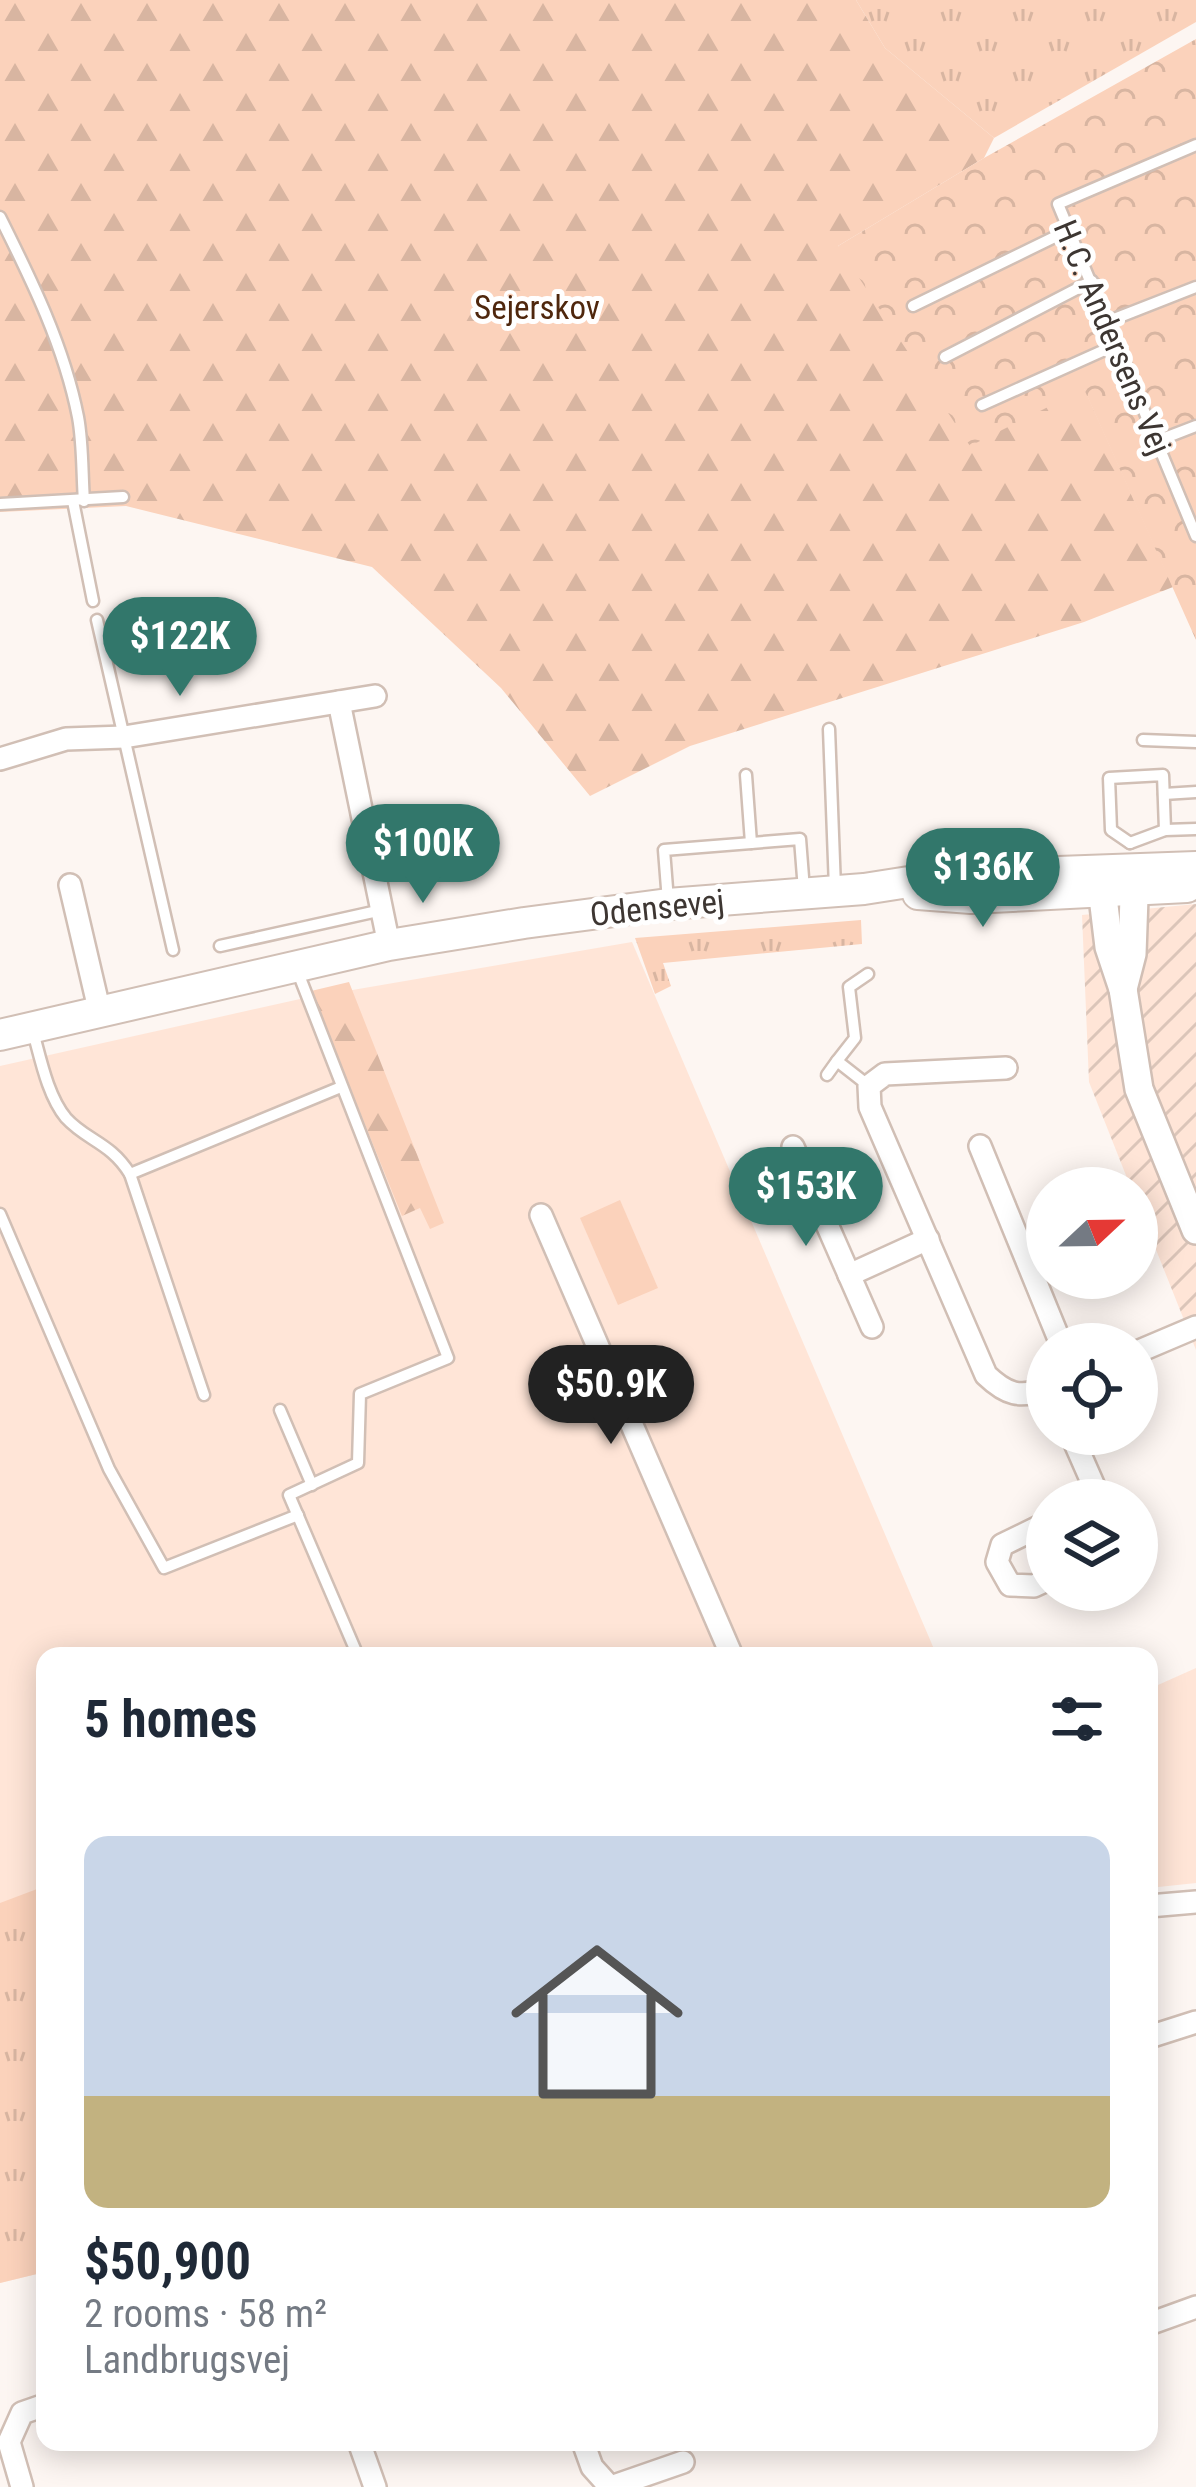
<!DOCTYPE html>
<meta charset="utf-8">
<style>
body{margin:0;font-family:"Roboto Condensed",sans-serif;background:#f6f6f7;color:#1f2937;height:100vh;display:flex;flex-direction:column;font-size:45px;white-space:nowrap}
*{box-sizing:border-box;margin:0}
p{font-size:39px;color:#747a83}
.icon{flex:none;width:66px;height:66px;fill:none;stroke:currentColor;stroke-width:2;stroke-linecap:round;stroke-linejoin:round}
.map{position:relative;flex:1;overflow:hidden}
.drawer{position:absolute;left:36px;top:1647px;width:1122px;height:804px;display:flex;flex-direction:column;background:#fff;border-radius:24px;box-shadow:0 6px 30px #0003}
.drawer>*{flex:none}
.needle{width:78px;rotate:68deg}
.fabs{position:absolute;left:1026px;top:1167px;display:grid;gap:24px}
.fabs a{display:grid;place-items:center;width:132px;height:132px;border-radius:50%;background:#fff;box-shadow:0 6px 30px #0003;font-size:60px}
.price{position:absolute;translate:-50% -102px;padding:0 27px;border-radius:42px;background:#32776b;color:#fff;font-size:39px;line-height:78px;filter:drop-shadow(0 3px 6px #0008)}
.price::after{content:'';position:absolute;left:50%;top:72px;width:36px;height:27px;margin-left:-18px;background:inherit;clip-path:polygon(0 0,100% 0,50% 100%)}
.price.active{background:#222;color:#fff}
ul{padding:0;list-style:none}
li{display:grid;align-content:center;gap:24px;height:636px;padding:0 48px}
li+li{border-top:3px solid #e0e1e3}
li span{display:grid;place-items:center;height:372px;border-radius:24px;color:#555}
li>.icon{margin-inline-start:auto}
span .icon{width:216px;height:216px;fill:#fffc;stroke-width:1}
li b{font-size:51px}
h2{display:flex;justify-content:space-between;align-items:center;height:144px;padding:0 48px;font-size:51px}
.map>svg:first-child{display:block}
</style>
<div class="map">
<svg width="1196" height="2487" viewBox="0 0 1196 2487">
<defs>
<pattern id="industrial-furrows" width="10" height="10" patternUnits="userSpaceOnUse" patternTransform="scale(3)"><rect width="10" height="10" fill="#ffe5d7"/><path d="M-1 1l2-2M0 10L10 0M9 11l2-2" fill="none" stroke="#dbc5b9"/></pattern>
<pattern id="grass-tufts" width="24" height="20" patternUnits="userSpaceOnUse" patternTransform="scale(3)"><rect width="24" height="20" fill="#fbd2bb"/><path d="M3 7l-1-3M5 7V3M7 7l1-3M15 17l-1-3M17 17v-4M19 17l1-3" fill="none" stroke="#d8b5a1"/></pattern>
<pattern id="forest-firs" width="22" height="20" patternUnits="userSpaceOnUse" patternTransform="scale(3)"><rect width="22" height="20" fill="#fbd2bb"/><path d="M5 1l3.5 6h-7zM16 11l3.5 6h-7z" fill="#d8b5a1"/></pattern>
<pattern id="park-crowns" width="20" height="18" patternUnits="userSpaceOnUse" patternTransform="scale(3)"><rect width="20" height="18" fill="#fbd2bb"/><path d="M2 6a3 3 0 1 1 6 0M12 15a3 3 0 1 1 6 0" fill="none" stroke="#d8b5a1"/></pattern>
</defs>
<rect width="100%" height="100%" fill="#fdf6f2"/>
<g fill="#ffe5d7">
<path d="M 632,942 L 937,1656 L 45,1656 L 45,2272 L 0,2283 L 0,1066 L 300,999 Z"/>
<path d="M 1196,1668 L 1196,1883 L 1149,1888 L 1149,1689 Z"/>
</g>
<path fill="url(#industrial-furrows)" d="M 1196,904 L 1196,1350 L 1137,1202 L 1137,1188 L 1131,1188 L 1089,1082 L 1082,915 Z"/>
<g fill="url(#grass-tufts)">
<path d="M 856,0 L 1196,0 L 1196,22 L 994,138 L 885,48 Z"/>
<path d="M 861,920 L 862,944 L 663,963 L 671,986 L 655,994 L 635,938 Z"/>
<path d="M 45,1886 L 45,2272 L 0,2283 L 0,1903 Z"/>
</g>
<g fill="url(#forest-firs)">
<path d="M 0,0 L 856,0 L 885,48 L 994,138 L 984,158 L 838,246 L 1084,388 L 1173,587 L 1084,622 L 690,746 L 590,796 L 501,688 L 372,567 L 126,506 L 0,512 Z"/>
<path d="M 349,982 L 444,1223 L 430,1229 L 420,1208 L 402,1216 L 311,991 Z"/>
</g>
<path fill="url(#park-crowns)" d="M 1196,39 L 1196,640 L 1084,389 L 970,446 L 838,246 L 984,158 Z"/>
<path fill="#fbd2bb" d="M 620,1200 L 658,1288 L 618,1305 L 580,1218 Z"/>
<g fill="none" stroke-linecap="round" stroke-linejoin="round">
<g stroke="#d1bfb5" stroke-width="15">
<g id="service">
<path d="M 1196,145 L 1058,204 L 1196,536"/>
<path d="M 0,217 C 32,281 64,346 78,417 C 83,444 82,474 84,501"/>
<path d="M 913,306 L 1069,230"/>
<path d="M 1109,321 L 1196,287"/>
<path d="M 945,357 L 1092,281"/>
<path d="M 982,405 L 1118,344"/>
<path d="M 1157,441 L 1196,426"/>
<path d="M 73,501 L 93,601"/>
<path d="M 0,504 L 123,497"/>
<path d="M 97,620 L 173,950"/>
<path d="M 829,729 L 835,888"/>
<path d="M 1143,740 L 1196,742"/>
<path d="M 746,775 L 751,843"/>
<path d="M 1164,794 L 1196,792"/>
<path d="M 1130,843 L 1111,830 L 1109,778 L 1163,775 L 1165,830"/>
<path d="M 1130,843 L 1165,830 L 1196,829"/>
<path d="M 668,901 L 664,850 L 800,839 L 804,890"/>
<path d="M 220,946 L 382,910"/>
<path d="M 297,970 L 448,1358 L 360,1394 L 358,1463 L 289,1495 L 358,1656"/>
<path d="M 32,1028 C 40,1056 47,1095 66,1118 C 87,1141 110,1142 130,1174"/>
<path d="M 837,1061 L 855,1038 L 849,987 L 868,974"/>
<path d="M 827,1075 L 837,1061 L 869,1086"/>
<path d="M 0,1214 L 109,1469 L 164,1568 L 298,1515"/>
<path d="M 204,1395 L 130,1174 L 341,1087"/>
<path d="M 280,1410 L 312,1485"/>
</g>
</g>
<g stroke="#d1bfb5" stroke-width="26">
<g id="minor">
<path d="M 339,702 L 389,945"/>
<path d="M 0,759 L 66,739 L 124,737 L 375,696"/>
<path d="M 70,885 L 100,1013"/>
<path d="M 1006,1068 L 885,1074 L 869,1086 L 870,1107 L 986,1375 C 1007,1395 1019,1398 1047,1389"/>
<path d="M 980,1146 L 1061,1344"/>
<path d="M 793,1147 L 872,1327"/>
<path d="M 541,1215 L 732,1656"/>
<path d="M 849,1275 L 928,1239"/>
<path d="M 1137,1352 L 1196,1327"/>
<path d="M 1071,1434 L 1100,1500"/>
<path d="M 1047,1523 L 1002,1545 L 997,1562 L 1010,1585 L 1034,1586 L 1047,1580"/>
<path d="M 1149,1906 L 1196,1902"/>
<path d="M 1149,2037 L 1196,2022"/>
<path d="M 1149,2324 L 1196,2307"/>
<path d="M 359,2442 L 375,2487"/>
<path d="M 583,2442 L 592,2467 L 610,2487"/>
<path d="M 22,2487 L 9,2442 L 22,2413 L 45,2405"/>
<path d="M 611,2487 L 683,2462"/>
</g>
</g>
<g stroke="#d1bfb5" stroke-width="32">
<g id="tertiary">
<path d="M 1100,872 L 1109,947 L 1123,989 L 1139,1089 L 1196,1230"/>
<path d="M 1123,989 L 1132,954 L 1135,869"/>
</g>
</g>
<g stroke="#d1bfb5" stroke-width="34">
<g id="secondary">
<path d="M 918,894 L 971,898 L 1187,887"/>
<path d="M 0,1035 L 389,945 L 524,923 L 668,904 L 864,889 L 947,876 L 1196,867"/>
</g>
</g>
<use href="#service" stroke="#fff" stroke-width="10"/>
<use href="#minor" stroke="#fff" stroke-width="21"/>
<use href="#tertiary" stroke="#fff" stroke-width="27"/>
<use href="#secondary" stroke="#fff" stroke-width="30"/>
</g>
<g text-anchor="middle" stroke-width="10" stroke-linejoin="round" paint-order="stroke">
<g font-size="33" fill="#4f270d" stroke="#fff">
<text x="537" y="319">Sejerskov</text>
</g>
<g font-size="33" fill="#3d3632" stroke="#fff">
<text transform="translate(1113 337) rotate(67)" y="12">H.C. Andersens Vej</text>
<text transform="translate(657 907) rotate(-6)" y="12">Odensevej</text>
</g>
</g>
</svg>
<div class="fabs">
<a><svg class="needle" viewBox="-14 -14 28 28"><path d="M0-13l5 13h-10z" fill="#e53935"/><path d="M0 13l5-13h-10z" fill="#747a83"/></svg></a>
<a><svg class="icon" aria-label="locate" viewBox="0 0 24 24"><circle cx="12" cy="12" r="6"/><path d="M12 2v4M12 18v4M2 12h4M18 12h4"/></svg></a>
<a><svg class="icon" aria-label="layers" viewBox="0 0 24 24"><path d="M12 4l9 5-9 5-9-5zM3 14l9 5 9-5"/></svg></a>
</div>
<b class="price" style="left:180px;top:699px">$122K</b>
<b class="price" style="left:423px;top:906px">$100K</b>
<b class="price" style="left:983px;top:930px">$136K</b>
<b class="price" style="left:806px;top:1249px">$153K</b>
<b class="price active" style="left:611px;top:1447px">$50.9K</b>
<section class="drawer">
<h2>5 homes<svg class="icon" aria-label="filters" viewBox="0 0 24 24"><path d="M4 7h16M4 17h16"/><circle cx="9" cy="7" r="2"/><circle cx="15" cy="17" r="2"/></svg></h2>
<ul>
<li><span style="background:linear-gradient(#c9d6e8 70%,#c2b280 0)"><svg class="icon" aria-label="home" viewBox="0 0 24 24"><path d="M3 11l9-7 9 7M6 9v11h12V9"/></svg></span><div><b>$50,900</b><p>2 rooms · 58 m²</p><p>Landbrugsvej</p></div></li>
</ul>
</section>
</div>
